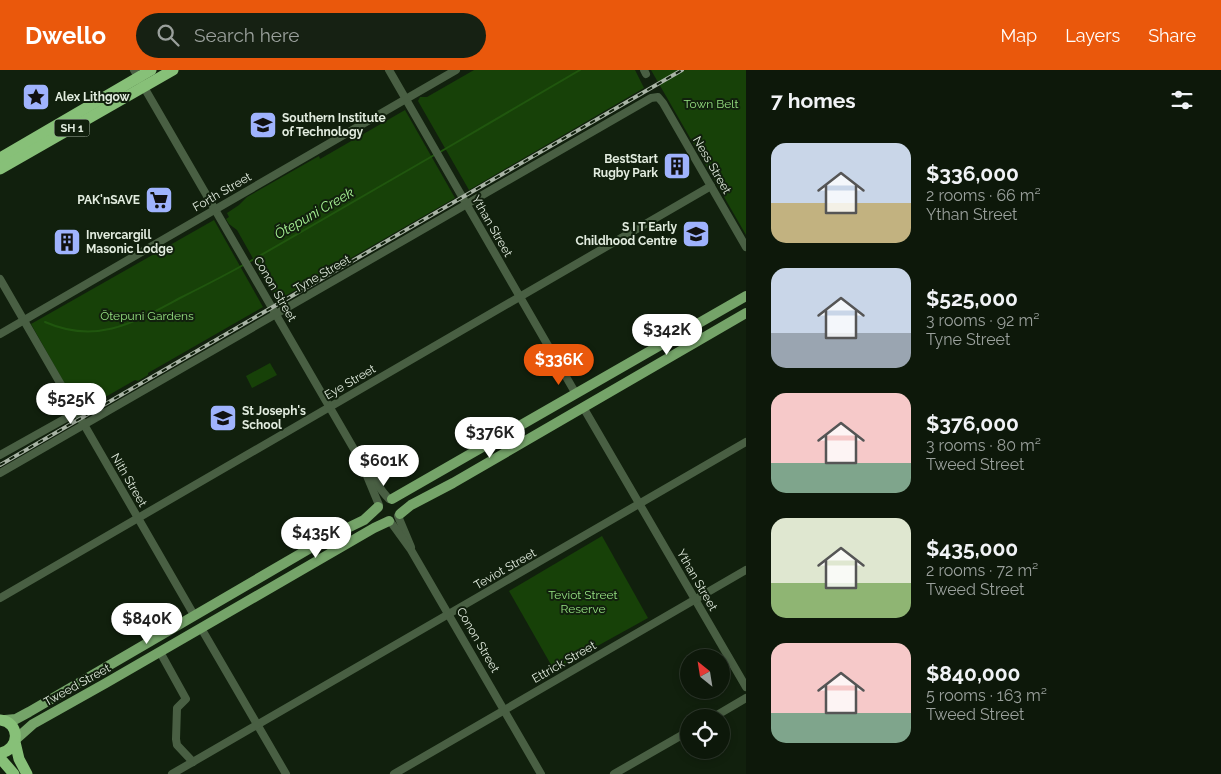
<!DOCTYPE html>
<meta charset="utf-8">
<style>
body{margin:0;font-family:Raleway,sans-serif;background:#162113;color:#f1f3f6;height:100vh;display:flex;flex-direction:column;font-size:19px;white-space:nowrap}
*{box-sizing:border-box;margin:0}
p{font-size:16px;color:#9aa09c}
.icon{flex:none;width:28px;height:28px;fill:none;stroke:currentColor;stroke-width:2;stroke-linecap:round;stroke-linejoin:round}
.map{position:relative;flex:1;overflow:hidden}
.panel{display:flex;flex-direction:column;background:#0d180a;width:475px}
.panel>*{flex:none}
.needle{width:32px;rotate:330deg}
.buttons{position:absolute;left:680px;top:579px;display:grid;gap:10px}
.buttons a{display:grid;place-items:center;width:50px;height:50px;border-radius:50%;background:#0d180a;box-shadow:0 2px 8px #0003,0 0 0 1px #2d372b;font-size:25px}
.price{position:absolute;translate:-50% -42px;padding:0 11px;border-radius:18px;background:#fff;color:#222;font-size:16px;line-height:32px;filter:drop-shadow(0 1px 2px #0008)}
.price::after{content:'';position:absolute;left:50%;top:30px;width:15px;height:11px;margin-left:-8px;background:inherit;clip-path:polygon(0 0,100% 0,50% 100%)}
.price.active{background:#ea580c;color:#fff}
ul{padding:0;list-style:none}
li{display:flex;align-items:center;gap:15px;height:125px;padding:0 25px}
li span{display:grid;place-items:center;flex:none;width:140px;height:100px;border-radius:15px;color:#555}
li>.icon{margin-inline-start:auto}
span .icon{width:60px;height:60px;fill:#fffc;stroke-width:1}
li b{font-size:21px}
h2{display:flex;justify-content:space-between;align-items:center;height:60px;padding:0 25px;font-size:21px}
header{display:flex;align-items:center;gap:30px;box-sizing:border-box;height:70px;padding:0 25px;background:#ea580c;color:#fff}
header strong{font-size:24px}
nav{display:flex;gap:28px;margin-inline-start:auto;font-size:18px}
.search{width:350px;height:45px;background:#162113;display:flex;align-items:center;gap:12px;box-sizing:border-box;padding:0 18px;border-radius:28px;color:#9aa09c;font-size:19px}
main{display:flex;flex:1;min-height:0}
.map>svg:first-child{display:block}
</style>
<header>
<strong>Dwello</strong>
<div class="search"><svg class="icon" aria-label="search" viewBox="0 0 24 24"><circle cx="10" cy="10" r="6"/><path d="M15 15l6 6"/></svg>Search here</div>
<nav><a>Map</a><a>Layers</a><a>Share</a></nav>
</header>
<main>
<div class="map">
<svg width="746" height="704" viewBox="0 0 746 704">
<rect width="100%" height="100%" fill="#11200d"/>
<g fill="#174108">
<path d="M 474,0 L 635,0 L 644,18 L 469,120 L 418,31 L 420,27 L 427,27 Z"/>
<path d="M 651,0 L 746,0 L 746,165 Z"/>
<path d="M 405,40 L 455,128 L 278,230 L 263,208 L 259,204 L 259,199 L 237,160 L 229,154 L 226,149 L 229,147 L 227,143 L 239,135 L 247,127 L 319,86 L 320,89 Z"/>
<path d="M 214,150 L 263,237 L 148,303 L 148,305 L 138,311 L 135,310 L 95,333 L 94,337 L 89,336 L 80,341 L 31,254 Z"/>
<path d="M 270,293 L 277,305 L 252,318 L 246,306 Z"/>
<path d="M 602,466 L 648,548 L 554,600 L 509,521 Z"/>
</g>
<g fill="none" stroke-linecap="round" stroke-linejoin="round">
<g stroke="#20560e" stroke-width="2">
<path d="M 440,82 L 580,0"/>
<path d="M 249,192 L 436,84"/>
<path d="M 45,252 C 97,275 135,252 180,228 C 202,217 224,206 245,194"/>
</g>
<g stroke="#495f43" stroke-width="8">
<path d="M 134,0 L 362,393 C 372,404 378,418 389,429"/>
<path d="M 389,0 L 576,324"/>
<path d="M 644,0 L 646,4"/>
<path d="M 0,209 L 194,545"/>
<path d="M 0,264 L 456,0"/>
<path d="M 583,337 L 746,617"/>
<path d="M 0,385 L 77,342"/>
<path d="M 0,403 L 651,28 L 658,27 L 663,33 L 746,177"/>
<path d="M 367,406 L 379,435"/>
<path d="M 398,446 L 411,477"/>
<path d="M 390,451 L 411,480 L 541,704"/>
<path d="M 0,528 L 711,116"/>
<path d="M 201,558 L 286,704"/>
<path d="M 160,582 L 186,629 L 177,638 L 176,669 L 177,675 L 193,692"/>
<path d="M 712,648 L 746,628"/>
<path d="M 172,704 L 746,372"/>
<path d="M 394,704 L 746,500"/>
<path d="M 614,704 L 689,661"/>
</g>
<g stroke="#75a469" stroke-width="10">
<path d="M 392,429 L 746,226"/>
<path d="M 400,444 L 411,435 L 453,413 L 746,243"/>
<path d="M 5,650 L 16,649 L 29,642 L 331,466 L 364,450 L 378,437"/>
<path d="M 15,670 L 33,654 L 106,613 L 374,458 L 389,451"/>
</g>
<g stroke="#87c078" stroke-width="11">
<path d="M 0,88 L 151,0"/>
<path d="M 0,99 L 173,0"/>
<path d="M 0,650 C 21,652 20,680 0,683"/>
<path d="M 15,672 L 19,689 L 27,704"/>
<path d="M 0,688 L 14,704"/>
</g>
<g stroke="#a9b4a6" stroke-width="4">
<path id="rail" d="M 0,395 L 682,0"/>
</g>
<use href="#rail" stroke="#11200d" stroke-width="2" stroke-dasharray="5.5" stroke-linecap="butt"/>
</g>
<defs>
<g id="sight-square" transform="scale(1.4375)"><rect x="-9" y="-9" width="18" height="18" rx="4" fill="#9fb3fd" stroke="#11200d"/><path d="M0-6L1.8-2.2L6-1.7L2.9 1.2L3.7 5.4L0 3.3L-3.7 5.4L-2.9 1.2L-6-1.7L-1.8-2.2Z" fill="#111"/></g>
<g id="university-square" transform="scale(1.4375)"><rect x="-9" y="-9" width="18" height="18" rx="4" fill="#9fb3fd" stroke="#11200d"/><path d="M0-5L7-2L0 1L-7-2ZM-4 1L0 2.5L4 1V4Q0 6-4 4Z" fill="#111"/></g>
<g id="building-square" transform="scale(1.4375)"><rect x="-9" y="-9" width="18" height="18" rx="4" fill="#9fb3fd" stroke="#11200d"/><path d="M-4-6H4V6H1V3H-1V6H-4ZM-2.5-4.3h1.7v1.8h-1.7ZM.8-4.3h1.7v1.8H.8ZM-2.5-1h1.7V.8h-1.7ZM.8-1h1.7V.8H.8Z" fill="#111"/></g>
<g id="supermarket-square" transform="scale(1.4375)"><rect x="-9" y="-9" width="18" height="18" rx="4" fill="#9fb3fd" stroke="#11200d"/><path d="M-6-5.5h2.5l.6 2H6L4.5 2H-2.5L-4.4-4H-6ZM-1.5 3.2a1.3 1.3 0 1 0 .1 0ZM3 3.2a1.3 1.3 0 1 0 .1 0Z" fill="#111"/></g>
<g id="school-square" transform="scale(1.4375)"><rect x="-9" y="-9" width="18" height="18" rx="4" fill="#9fb3fd" stroke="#11200d"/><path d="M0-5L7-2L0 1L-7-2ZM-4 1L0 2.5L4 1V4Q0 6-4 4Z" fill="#111"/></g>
</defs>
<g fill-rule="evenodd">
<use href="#sight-square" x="36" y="27"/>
<use href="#university-square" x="263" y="55"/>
<use href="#building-square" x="677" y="96"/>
<use href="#supermarket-square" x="159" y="130"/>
<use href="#school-square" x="696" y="164"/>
<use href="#building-square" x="67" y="172"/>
<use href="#school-square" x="223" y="348"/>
</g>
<g text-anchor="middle" stroke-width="4" stroke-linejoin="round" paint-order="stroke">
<rect fill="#11200d" stroke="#a3afa0" stroke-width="1" x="54.5" y="49.5" width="35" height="17" rx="4"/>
<g font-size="11" font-weight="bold" fill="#e2ecdf">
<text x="72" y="62">SH 1</text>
</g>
<g font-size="12" font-weight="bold" fill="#e2ecdf" stroke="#11200d" text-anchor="start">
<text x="55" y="31">Alex Lithgow</text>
<text x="282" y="52">Southern Institute<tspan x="282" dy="14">of Technology</tspan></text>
<text x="658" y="93" text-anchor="end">BestStart<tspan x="658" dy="14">Rugby Park</tspan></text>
<text x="140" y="134" text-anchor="end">PAK'nSAVE</text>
<text x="677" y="161" text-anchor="end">S I T Early<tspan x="677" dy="14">Childhood Centre</tspan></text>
<text x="86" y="169">Invercargill<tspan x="86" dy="14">Masonic Lodge</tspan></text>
<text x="242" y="345">St Joseph's<tspan x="242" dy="14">School</tspan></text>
</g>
<g font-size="12" fill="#96e082" stroke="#11200d">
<text x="711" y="38">Town Belt</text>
<text x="147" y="250">Ōtepuni Gardens</text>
<text x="583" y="529">Teviot Street<tspan x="583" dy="14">Reserve</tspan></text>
</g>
<g font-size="12" fill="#e2ecdf" stroke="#11200d">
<text transform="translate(712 95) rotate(60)" y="4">Ness Street</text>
<text transform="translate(222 122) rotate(-30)" y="4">Forth Street</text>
<text transform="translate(492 156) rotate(60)" y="4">Ythan Street</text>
<text transform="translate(322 204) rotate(-30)" y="4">Tyne Street</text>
<text transform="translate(275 219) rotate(60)" y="4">Conon Street</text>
<text transform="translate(350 312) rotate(-30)" y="4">Eye Street</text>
<text transform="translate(129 410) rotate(60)" y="4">Nith Street</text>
<text transform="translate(505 499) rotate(-30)" y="4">Teviot Street</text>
<text transform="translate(697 510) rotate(60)" y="4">Ythan Street</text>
<text transform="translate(478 570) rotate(60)" y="4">Conon Street</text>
<text transform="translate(564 592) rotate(-30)" y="4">Ettrick Street</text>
<text transform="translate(77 615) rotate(-29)" y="4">Tweed Street</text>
</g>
<g font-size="14" font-style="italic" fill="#a9f596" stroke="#11200d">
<text transform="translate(314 143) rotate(-30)" y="5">Ōtepuni Creek</text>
</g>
</g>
</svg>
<div class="buttons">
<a><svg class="needle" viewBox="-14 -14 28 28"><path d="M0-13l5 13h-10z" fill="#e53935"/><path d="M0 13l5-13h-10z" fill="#9aa09c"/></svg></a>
<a><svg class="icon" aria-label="locate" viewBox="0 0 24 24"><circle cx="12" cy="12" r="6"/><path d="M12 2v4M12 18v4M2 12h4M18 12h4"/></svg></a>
</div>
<b class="price" style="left:667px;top:286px">$342K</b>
<b class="price active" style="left:559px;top:316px">$336K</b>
<b class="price" style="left:71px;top:355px">$525K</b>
<b class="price" style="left:490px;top:389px">$376K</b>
<b class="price" style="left:384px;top:417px">$601K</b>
<b class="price" style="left:316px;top:489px">$435K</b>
<b class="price" style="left:147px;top:575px">$840K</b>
</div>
<section class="panel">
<h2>7 homes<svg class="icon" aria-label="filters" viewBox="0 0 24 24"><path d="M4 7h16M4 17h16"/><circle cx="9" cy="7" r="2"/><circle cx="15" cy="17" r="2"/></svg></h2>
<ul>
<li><span style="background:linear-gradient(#c9d6e8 60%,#c2b280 0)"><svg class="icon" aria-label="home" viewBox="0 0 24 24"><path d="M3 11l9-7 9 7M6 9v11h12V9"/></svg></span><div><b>$336,000</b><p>2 rooms · 66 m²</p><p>Ythan Street</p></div></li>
<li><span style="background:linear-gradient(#c9d6e8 65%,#9aa5b1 0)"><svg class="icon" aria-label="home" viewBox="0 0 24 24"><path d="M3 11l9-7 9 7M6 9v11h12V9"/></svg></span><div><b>$525,000</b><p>3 rooms · 92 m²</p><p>Tyne Street</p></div></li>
<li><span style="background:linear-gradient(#f6c9c9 70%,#7fa58c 0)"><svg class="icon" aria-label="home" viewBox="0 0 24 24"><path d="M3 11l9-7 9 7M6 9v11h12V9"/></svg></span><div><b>$376,000</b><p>3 rooms · 80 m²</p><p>Tweed Street</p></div></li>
<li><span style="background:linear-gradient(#dfe7d0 65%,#8fb573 0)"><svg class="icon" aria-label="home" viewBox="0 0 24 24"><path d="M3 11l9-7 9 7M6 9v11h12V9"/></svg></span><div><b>$435,000</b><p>2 rooms · 72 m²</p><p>Tweed Street</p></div></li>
<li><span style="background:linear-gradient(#f6c9c9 70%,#7fa58c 0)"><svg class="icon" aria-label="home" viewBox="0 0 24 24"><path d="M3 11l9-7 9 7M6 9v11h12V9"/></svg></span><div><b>$840,000</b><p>5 rooms · 163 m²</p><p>Tweed Street</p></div></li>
</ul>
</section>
</main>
